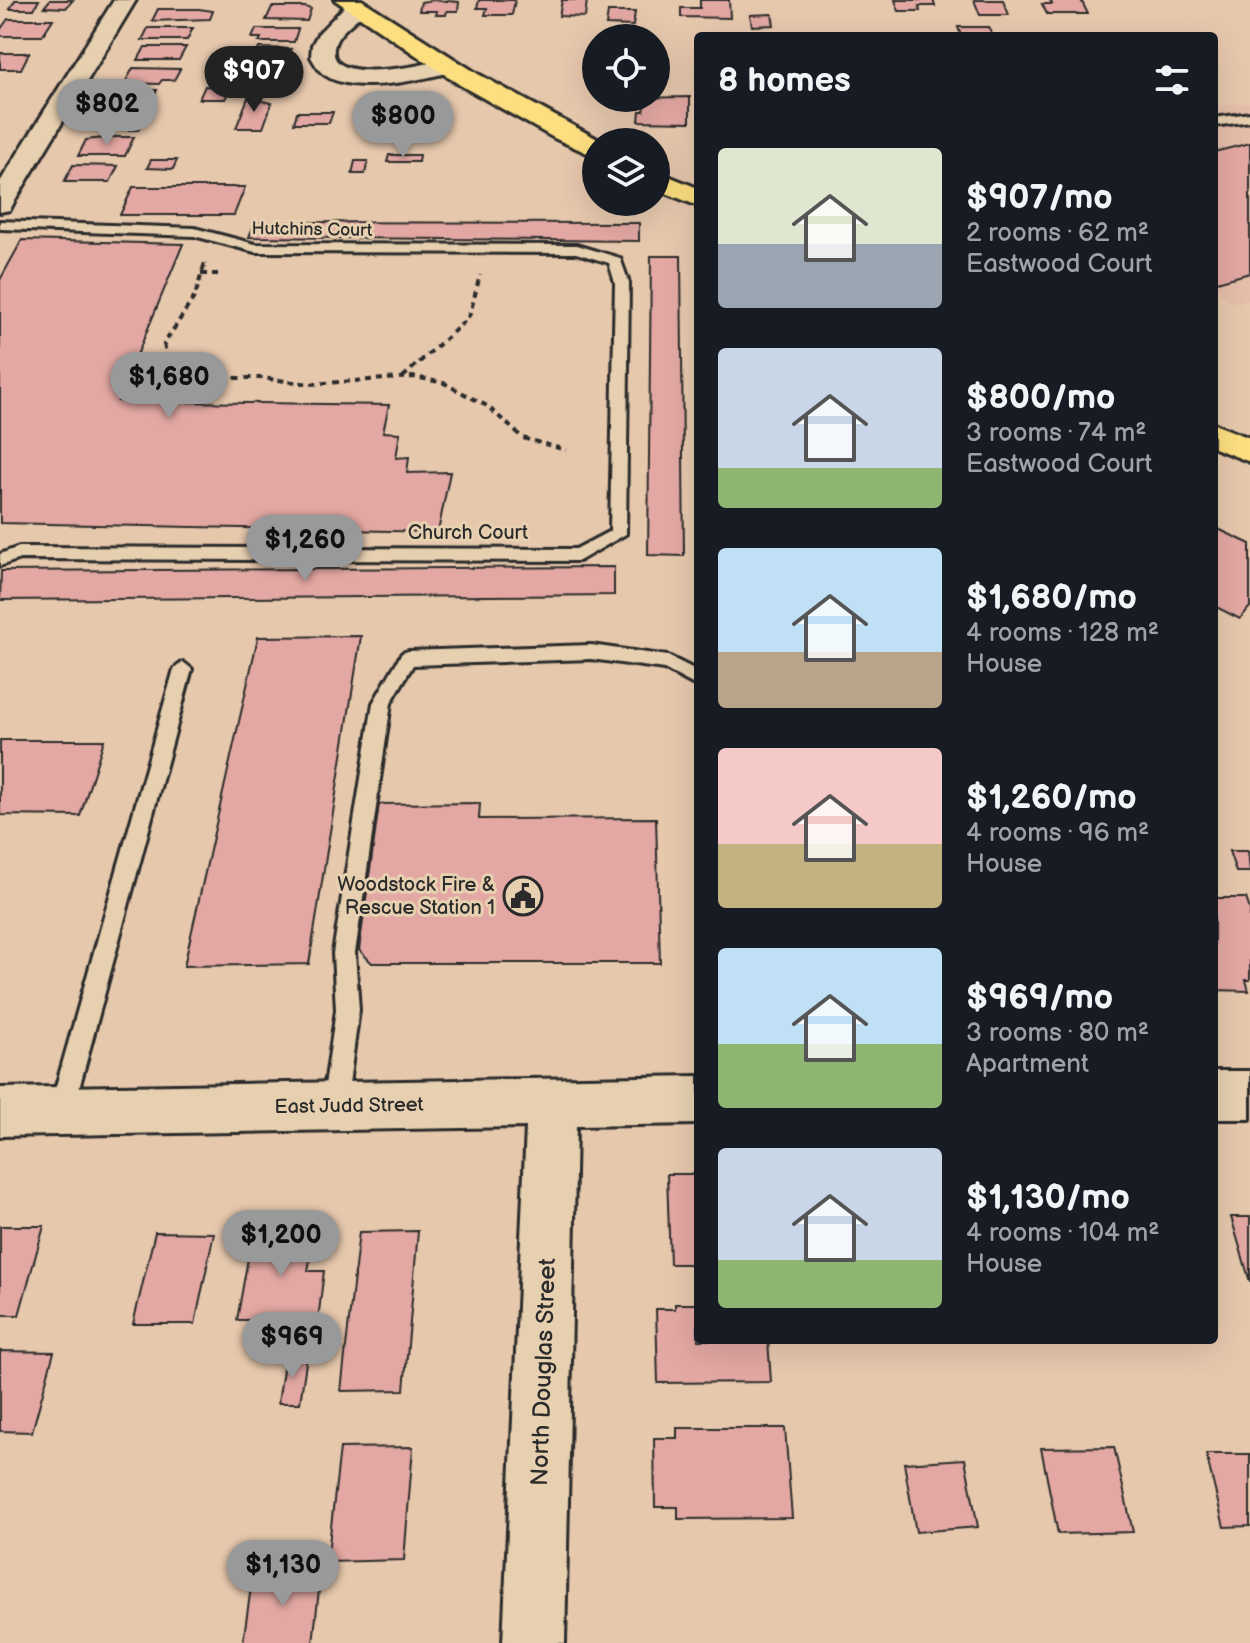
<!DOCTYPE html>
<meta charset="utf-8">
<style>
body{margin:0;font-family:"Balsamiq Sans",sans-serif;background:#242831;color:#f1f3f6;height:100vh;display:flex;flex-direction:column;font-size:30px;white-space:nowrap}
*{box-sizing:border-box;margin:0}
p{font-size:26px;color:#9ea1a6}
.icon{flex:none;width:44px;height:44px;fill:none;stroke:currentColor;stroke-width:2;stroke-linecap:round;stroke-linejoin:round}
.map{position:relative;flex:1;overflow:hidden}
.panel{position:absolute;left:694px;top:32px;width:524px;height:1312px;display:flex;flex-direction:column;background:#171b24;border-radius:8px;box-shadow:0 8px 32px #0002}
.panel>*{flex:none}
.tools{position:absolute;left:582px;top:24px;display:grid;gap:16px}
.tools a{display:grid;place-items:center;width:88px;height:88px;border-radius:50%;background:#171b24;box-shadow:0 8px 32px #0002;font-size:40px}
.price{position:absolute;translate:-50% -68px;padding:0 18px;border-radius:28px;background:#98999b;color:#111;font-size:26px;line-height:52px;filter:drop-shadow(0 2px 4px #0008)}
.price::after{content:'';position:absolute;left:50%;top:48px;width:24px;height:18px;margin-left:-12px;background:inherit;clip-path:polygon(0 0,100% 0,50% 100%)}
.price.on{background:#222;color:#fff}
ul{padding:0;list-style:none}
li{display:flex;align-items:center;gap:24px;height:200px;padding:0 24px}
li span{display:grid;place-items:center;flex:none;width:224px;height:160px;border-radius:8px;color:#555}
li>.icon{margin-inline-start:auto}
span .icon{width:96px;height:96px;fill:#fffc;stroke-width:1}
li b{font-size:34px}
h2{display:flex;justify-content:space-between;align-items:center;height:96px;padding:0 24px;font-size:34px}
.map>svg:first-child{display:block}
</style>
<div class="map">
<svg width="1250" height="1643" viewBox="0 0 1250 1643">
<rect width="100%" height="100%" fill="#e6c8ad"/>
<filter id="ink" filterUnits="userSpaceOnUse"><feTurbulence type="fractalNoise" baseFrequency=".0125" numOctaves="2"/><feDisplacementMap in="SourceGraphic" scale="16" xChannelSelector="R" yChannelSelector="G"/><feConvolveMatrix kernelMatrix="1 2 1 2 8 2 1 2 1" color-interpolation-filters="sRGB"/></filter>
<g filter="url(#ink)">
<path fill="#e5beaa" d="M 1250,102 L 1250,301 L 1232,302 L 1214,289 L 1214,107 Z"/>
<g fill="#e3a8a3" stroke="#2b2b2b" stroke-width="2">
<path d="M 15,0 L 39,0 L 34,9 L 10,9 Z"/>
<path d="M 50,0 L 73,0 L 66,8 L 44,7 Z"/>
<path d="M 434,0 L 459,2 L 458,11 L 447,11 L 446,15 L 436,15 L 437,11 L 419,11 L 421,2 Z"/>
<path d="M 479,0 L 515,0 L 512,15 L 485,15 L 487,8 L 477,8 Z"/>
<path d="M 562,0 L 587,0 L 585,17 L 559,16 Z"/>
<path d="M 700,0 L 729,0 L 730,18 L 681,17 L 681,8 L 700,8 Z"/>
<path d="M 895,0 L 933,0 L 935,6 L 919,6 L 920,11 L 899,11 Z"/>
<path d="M 974,0 L 1003,0 L 1009,15 L 980,15 Z"/>
<path d="M 1050,0 L 1081,0 L 1088,14 L 1047,14 L 1042,4 L 1052,4 Z"/>
<path d="M 272,7 L 305,7 L 311,9 L 307,21 L 266,20 Z"/>
<path d="M 158,9 L 199,9 L 213,11 L 210,19 L 152,21 Z"/>
<path d="M 608,12 L 635,12 L 633,26 L 606,25 Z"/>
<path d="M 772,14 L 774,25 L 752,26 L 750,15 Z"/>
<path d="M 8,19 L 53,19 L 42,36 L 0,36 L 0,30 Z"/>
<path d="M 958,27 L 989,27 L 992,36 L 961,36 Z"/>
<path d="M 148,28 L 193,28 L 187,40 L 142,40 Z"/>
<path d="M 256,29 L 298,29 L 294,42 L 259,42 L 261,38 L 252,38 Z"/>
<path d="M 145,47 L 186,47 L 179,60 L 138,60 Z"/>
<path d="M 259,48 L 291,49 L 286,62 L 253,62 Z"/>
<path d="M 0,53 L 29,53 L 21,69 L 0,69 Z"/>
<path d="M 133,68 L 180,69 L 174,80 L 162,80 L 159,84 L 125,83 Z"/>
<path d="M 205,86 L 231,87 L 225,99 L 199,99 Z"/>
<path d="M 113,90 L 157,90 L 150,105 L 106,105 Z"/>
<path d="M 690,97 L 690,122 L 639,121 L 640,111 L 644,111 L 645,105 L 629,105 L 630,98 Z"/>
<path d="M 248,98 L 272,103 L 263,128 L 236,128 Z"/>
<path d="M 396,102 L 429,102 L 428,126 L 386,126 L 389,112 L 394,112 Z"/>
<path d="M 128,111 L 148,111 L 138,130 L 94,129 L 102,116 Z"/>
<path d="M 297,112 L 333,112 L 329,123 L 294,123 Z"/>
<path d="M 113,137 L 134,137 L 125,156 L 78,156 L 86,140 Z"/>
<path d="M 1250,143 L 1250,273 L 1217,282 L 1214,280 L 1214,152 Z"/>
<path d="M 389,155 L 419,155 L 418,162 L 387,162 Z"/>
<path d="M 151,160 L 177,160 L 173,169 L 147,168 Z"/>
<path d="M 355,161 L 368,161 L 365,174 L 352,174 Z"/>
<path d="M 73,165 L 118,166 L 110,182 L 64,182 Z"/>
<path d="M 133,187 L 245,187 L 234,215 L 120,215 Z"/>
<path d="M 255,222 L 639,223 L 639,241 L 249,237 Z"/>
<path d="M 22,240 L 183,244 L 118,401 L 389,405 L 383,432 L 400,433 L 396,458 L 409,457 L 407,473 L 450,472 L 438,532 L 0,523 L 0,280 Z"/>
<path d="M 651,256 L 681,256 L 684,556 L 648,555 Z"/>
<path d="M 1214,527 L 1250,544 L 1250,607 L 1240,619 L 1214,606 Z"/>
<path d="M 614,567 L 614,595 L 0,600 L 1,571 Z"/>
<path d="M 361,636 L 309,964 L 184,966 L 258,637 Z"/>
<path d="M 0,740 L 104,740 L 80,816 L 0,815 Z"/>
<path d="M 480,803 L 479,819 L 656,818 L 660,963 L 372,963 L 359,950 L 379,804 Z"/>
<path d="M 1229,851 L 1248,851 L 1250,872 L 1236,872 Z"/>
<path d="M 1214,898 L 1246,898 L 1250,910 L 1250,980 L 1246,980 L 1249,991 L 1214,990 Z"/>
<path d="M 667,1174 L 698,1174 L 698,1264 L 670,1264 Z"/>
<path d="M 1231,1217 L 1250,1217 L 1250,1282 Z"/>
<path d="M 0,1226 L 44,1226 L 19,1315 L 0,1315 Z"/>
<path d="M 253,1230 L 315,1230 L 308,1271 L 324,1271 L 318,1320 L 237,1320 Z"/>
<path d="M 418,1231 L 404,1390 L 341,1391 L 359,1232 Z"/>
<path d="M 155,1232 L 214,1233 L 195,1324 L 133,1324 Z"/>
<path d="M 675,1304 L 698,1304 L 698,1340 L 768,1340 L 771,1382 L 658,1383 L 656,1309 L 675,1309 Z"/>
<path d="M 0,1351 L 54,1352 L 32,1432 L 0,1431 Z"/>
<path d="M 285,1356 L 307,1356 L 300,1403 L 278,1403 Z"/>
<path d="M 677,1428 L 785,1428 L 792,1518 L 678,1519 L 678,1507 L 655,1507 L 654,1438 L 677,1438 Z"/>
<path d="M 413,1447 L 404,1560 L 327,1562 L 340,1448 Z"/>
<path d="M 1114,1447 L 1133,1532 L 1058,1534 L 1041,1448 Z"/>
<path d="M 1206,1454 L 1250,1454 L 1250,1526 L 1224,1527 Z"/>
<path d="M 965,1459 L 978,1527 L 916,1532 L 904,1463 Z"/>
<path d="M 321,1572 L 313,1643 L 243,1643 L 253,1573 Z"/>
</g>
<g fill="none" stroke-linecap="round" stroke-linejoin="round">
<g stroke="#2b2b2b" stroke-width="6">
<g id="service">
<path d="M 1250,113 L 1250,121 L 1214,126 L 1214,118 Z"/>
<path d="M 0,221 L 194,228 L 255,244 L 577,245 L 620,258 L 629,283 L 626,534 L 579,561 L 20,559 L 0,566 L 0,554 L 19,547 L 576,549 L 610,531 L 615,283 L 609,263 L 576,253 L 255,252 L 194,236 L 0,229 Z"/>
<path d="M 591,645 L 668,656 L 698,671 L 698,687 L 664,669 L 591,659 L 413,665 L 391,703 L 355,953 L 359,1010 L 346,1106 L 342,1114 L 334,1117 L 326,1114 L 322,1106 L 336,1010 L 333,953 L 373,703 L 402,653 L 408,651 Z"/>
<path d="M 183,662 L 192,669 L 73,1111 L 69,1119 L 61,1122 L 53,1119 L 49,1111 L 174,669 Z"/>
</g>
</g>
<g stroke="#2b2b2b" stroke-width="6">
<g id="minor">
<path d="M 114,0 L 136,0 L 13,204 L 10,210 L 0,212 L 0,182 Z"/>
<path d="M 357,0 L 368,7 C 359,20 340,29 335,44 C 321,89 428,64 447,59 L 455,61 L 459,66 L 455,71 C 422,79 352,97 322,73 C 318,69 314,62 311,57 L 312,45 L 318,34 L 349,2 Z"/>
<rect x="1214" y="1071" width="36" height="48"/>
<path d="M 698,1076 L 698,1124 L 576,1126 L 565,1643 L 503,1643 L 526,1127 L 0,1136 L 0,1088 Z"/>
</g>
</g>
<g stroke="#2b2b2b" stroke-width="6">
<g id="primary">
<path d="M 335,0 L 362,0 L 478,74 L 603,142 L 596,142 L 596,157 L 554,138 L 460,85 Z"/>
<path d="M 656,171 L 698,188 L 698,206 L 656,189 Z"/>
<path d="M 1214,424 L 1250,438 L 1250,462 L 1214,448 Z"/>
</g>
</g>
<path stroke="#2b2b2b" stroke-width="3" stroke-dasharray="5 4" stroke-linecap="butt" d="M 203,268 L 205,261"/>
<g stroke="#2b2b2b" stroke-width="4" stroke-dasharray="6 5" stroke-linecap="butt">
<path d="M 204,266 L 195,296 L 164,344 L 167,358 L 182,371 L 209,378 L 262,378 L 310,384 L 415,377 L 444,383 L 487,406 L 523,438 L 566,450"/>
<path d="M 201,274 L 220,274"/>
<path d="M 403,377 L 465,321 L 470,314 L 480,275"/>
</g>
<use href="#service" fill="#e7d0b0" fill-rule="evenodd"/>
<use href="#minor" fill="#e7d0b0" fill-rule="evenodd"/>
<use href="#primary" fill="#fedf80" fill-rule="evenodd"/>
</g>
</g>
<defs>
<g id="civic-ring" transform="scale(2)"><circle r="9.5" fill="#e7d0b0" stroke="#2b2b2b" stroke-width="1.5"/><path d="M-.6-6.5H3V-4.5H.6V-3L4-1V1h2V6H-6V1h2V-1L-.6-3ZM-1.2 2.5V6h2.4V2.5Z" fill="#2b2b2b"/></g>
</defs>
<g fill-rule="evenodd">
<use href="#civic-ring" x="523" y="896"/>
</g>
<g text-anchor="middle" stroke-width="6" stroke-linejoin="round" paint-order="stroke">
<g font-size="18" fill="#2b2b2b" stroke="#e7d0b0">
<text transform="translate(312 229) rotate(1)" y="6">Hutchins Court</text>
</g>
<g font-size="20" fill="#2b2b2b" stroke="#e7d0b0">
<text x="468" y="539">Church Court</text>
<text transform="translate(349 1105) rotate(-1)" y="7">East Judd Street</text>
</g>
<g font-size="20" fill="#2b2b2b" stroke="#e7d0b0" text-anchor="end">
<text x="495" y="891">Woodstock Fire &amp;<tspan x="495" dy="23">Rescue Station 1</tspan></text>
</g>
<g font-size="24" fill="#2b2b2b" stroke="#e7d0b0">
<text transform="translate(543 1372) rotate(-88)" y="8">North Douglas Street</text>
</g>
</g>
</svg>
<div class="tools">
<a><svg class="icon" aria-label="locate" viewBox="0 0 24 24"><circle cx="12" cy="12" r="6"/><path d="M12 2v4M12 18v4M2 12h4M18 12h4"/></svg></a>
<a><svg class="icon" aria-label="layers" viewBox="0 0 24 24"><path d="M12 4l9 5-9 5-9-5zM3 14l9 5 9-5"/></svg></a>
</div>
<b class="price on" style="left:254px;top:114px">$907</b>
<b class="price" style="left:107px;top:147px">$802</b>
<b class="price" style="left:403px;top:159px">$800</b>
<b class="price" style="left:169px;top:420px">$1,680</b>
<b class="price" style="left:305px;top:583px">$1,260</b>
<b class="price" style="left:281px;top:1278px">$1,200</b>
<b class="price" style="left:292px;top:1380px">$969</b>
<b class="price" style="left:283px;top:1608px">$1,130</b>
<section class="panel">
<h2>8 homes<svg class="icon" aria-label="filters" viewBox="0 0 24 24"><path d="M4 7h16M4 17h16"/><circle cx="9" cy="7" r="2"/><circle cx="15" cy="17" r="2"/></svg></h2>
<ul>
<li><span style="background:linear-gradient(#dfe7d0 60%,#9aa5b1 0)"><svg class="icon" aria-label="home" viewBox="0 0 24 24"><path d="M3 11l9-7 9 7M6 9v11h12V9"/></svg></span><div><b>$907/mo</b><p>2 rooms · 62 m²</p><p>Eastwood Court</p></div></li>
<li><span style="background:linear-gradient(#c9d6e8 75%,#8fb573 0)"><svg class="icon" aria-label="home" viewBox="0 0 24 24"><path d="M3 11l9-7 9 7M6 9v11h12V9"/></svg></span><div><b>$800/mo</b><p>3 rooms · 74 m²</p><p>Eastwood Court</p></div></li>
<li><span style="background:linear-gradient(#bfe0f5 65%,#b9a48a 0)"><svg class="icon" aria-label="home" viewBox="0 0 24 24"><path d="M3 11l9-7 9 7M6 9v11h12V9"/></svg></span><div><b>$1,680/mo</b><p>4 rooms · 128 m²</p><p>House</p></div></li>
<li><span style="background:linear-gradient(#f6c9c9 60%,#c2b280 0)"><svg class="icon" aria-label="home" viewBox="0 0 24 24"><path d="M3 11l9-7 9 7M6 9v11h12V9"/></svg></span><div><b>$1,260/mo</b><p>4 rooms · 96 m²</p><p>House</p></div></li>
<li><span style="background:linear-gradient(#bfe0f5 60%,#8fb573 0)"><svg class="icon" aria-label="home" viewBox="0 0 24 24"><path d="M3 11l9-7 9 7M6 9v11h12V9"/></svg></span><div><b>$969/mo</b><p>3 rooms · 80 m²</p><p>Apartment</p></div></li>
<li><span style="background:linear-gradient(#c9d6e8 70%,#8fb573 0)"><svg class="icon" aria-label="home" viewBox="0 0 24 24"><path d="M3 11l9-7 9 7M6 9v11h12V9"/></svg></span><div><b>$1,130/mo</b><p>4 rooms · 104 m²</p><p>House</p></div></li>
</ul>
</section>
</div>
